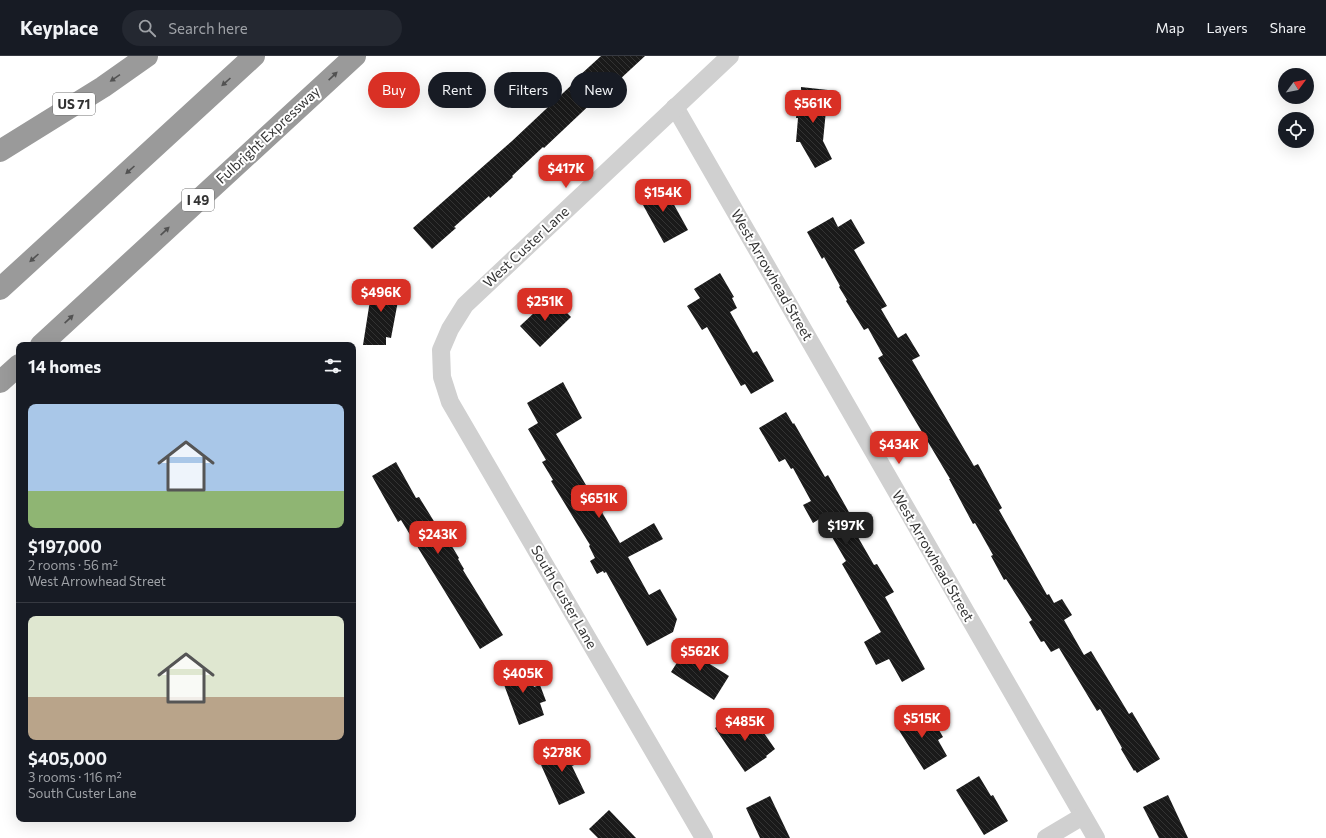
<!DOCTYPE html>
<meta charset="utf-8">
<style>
body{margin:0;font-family:Commissioner,sans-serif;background:#242831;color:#f1f3f6;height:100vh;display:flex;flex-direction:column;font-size:15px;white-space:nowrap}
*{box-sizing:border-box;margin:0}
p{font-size:13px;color:#9ea1a6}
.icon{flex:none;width:22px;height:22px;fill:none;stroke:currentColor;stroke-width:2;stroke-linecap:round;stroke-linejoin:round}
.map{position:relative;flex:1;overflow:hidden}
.drawer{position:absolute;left:16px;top:286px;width:340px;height:480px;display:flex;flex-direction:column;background:#171b24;border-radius:8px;box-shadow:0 4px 16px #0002}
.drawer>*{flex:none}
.banner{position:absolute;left:368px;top:16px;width:380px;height:36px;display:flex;gap:8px}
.needle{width:26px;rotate:58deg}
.buttons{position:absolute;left:1278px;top:12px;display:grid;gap:8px}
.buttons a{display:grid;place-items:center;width:36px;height:36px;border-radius:50%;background:#171b24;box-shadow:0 4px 16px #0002;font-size:20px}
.price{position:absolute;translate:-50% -34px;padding:0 9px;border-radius:8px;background:#d93025;color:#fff;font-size:13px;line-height:26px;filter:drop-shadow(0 1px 2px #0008)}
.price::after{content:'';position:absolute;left:50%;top:24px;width:12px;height:9px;margin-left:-6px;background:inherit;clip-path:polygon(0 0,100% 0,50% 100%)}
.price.current{background:#222;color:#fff}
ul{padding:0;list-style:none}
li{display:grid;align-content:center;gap:8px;height:212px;padding:0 12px}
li+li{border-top:1px solid #363941}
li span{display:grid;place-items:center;height:124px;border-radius:8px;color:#555}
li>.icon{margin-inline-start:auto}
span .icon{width:72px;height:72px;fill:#fffc;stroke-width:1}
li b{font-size:17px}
h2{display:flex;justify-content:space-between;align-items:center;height:48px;padding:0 12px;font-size:17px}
.tag{padding:0 14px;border-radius:18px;background:#171b24;box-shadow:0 4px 16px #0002;font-size:14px;line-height:36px}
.tag.current{background:#d93025;color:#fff}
header{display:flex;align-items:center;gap:24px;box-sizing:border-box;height:56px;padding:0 20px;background:#171b24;border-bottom:1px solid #363941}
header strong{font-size:19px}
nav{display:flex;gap:22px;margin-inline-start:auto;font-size:14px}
.search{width:280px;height:36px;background:#242831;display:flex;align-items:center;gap:10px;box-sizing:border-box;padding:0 14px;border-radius:22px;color:#9ea1a6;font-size:15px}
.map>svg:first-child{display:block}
</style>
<header>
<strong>Keyplace</strong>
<div class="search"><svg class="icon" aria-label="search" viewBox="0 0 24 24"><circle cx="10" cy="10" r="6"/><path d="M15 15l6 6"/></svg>Search here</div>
<nav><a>Map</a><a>Layers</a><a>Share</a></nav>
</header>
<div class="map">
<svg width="1326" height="782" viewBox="0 0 1326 782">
<defs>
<pattern id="building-back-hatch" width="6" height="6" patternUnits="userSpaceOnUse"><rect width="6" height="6" fill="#1a1a1a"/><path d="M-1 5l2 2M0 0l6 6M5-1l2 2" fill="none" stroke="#333"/></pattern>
</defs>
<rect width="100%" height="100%" fill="#fff"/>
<g fill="url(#building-back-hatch)">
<path d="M 601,0 L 645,0 L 618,25 L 616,24 L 544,92 L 543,91 L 512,120 L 513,121 L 490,142 L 489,140 L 454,171 L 456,172 L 432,193 L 413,172 L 512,85 L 579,22 L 578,21 Z"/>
<path d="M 801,31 L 828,34 L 823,85 L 832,103 L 815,112 L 800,86 L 796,86 L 798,62 L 796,62 L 799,34 L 801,34 Z"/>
<path d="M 662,127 L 688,174 L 664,187 L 638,140 Z"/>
<path d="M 833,161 L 838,171 L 851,163 L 865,187 L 854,194 L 887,250 L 881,253 L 898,282 L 906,277 L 920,300 L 912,304 L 974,410 L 978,408 L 1002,452 L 999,454 L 1047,539 L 1049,538 L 1054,547 L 1062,543 L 1072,559 L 1064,564 L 1084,599 L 1091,595 L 1129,658 L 1132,656 L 1160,703 L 1137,717 L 1135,714 L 1134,715 L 1121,693 L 1122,692 L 1100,653 L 1097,655 L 1059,592 L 1051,596 L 1044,585 L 1041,586 L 1029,566 L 1032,564 L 1006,523 L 1004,524 L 991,500 L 993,499 L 975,467 L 973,468 L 949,423 L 950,423 L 878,302 L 883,299 L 868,272 L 864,274 L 846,245 L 847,244 L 839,231 L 840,230 L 824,201 L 822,203 L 807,176 Z"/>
<path d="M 720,217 L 734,241 L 732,242 L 737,252 L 730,256 L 753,297 L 757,295 L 774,325 L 751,338 L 745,328 L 741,330 L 707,271 L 702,274 L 687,250 L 700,242 L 694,233 Z"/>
<path d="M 373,225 L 401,229 L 391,282 L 386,281 L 386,289 L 363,289 Z"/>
<path d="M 551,241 L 571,261 L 540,291 L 520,270 Z"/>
<path d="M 563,326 L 582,362 L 556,378 L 620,487 L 654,467 L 663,483 L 628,501 L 649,539 L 660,533 L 677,563 L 673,576 L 647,590 L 606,516 L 604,517 L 603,515 L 597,518 L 590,505 L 595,502 L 589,490 L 590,489 L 551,425 L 553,424 L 542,406 L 546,404 L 528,373 L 538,367 L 527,347 Z"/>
<path d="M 786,356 L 793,368 L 794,367 L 825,421 L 828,419 L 845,449 L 855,467 L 851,469 L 874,509 L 877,508 L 894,536 L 885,541 L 925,613 L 902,626 L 889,603 L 876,609 L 864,586 L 881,576 L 842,508 L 846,505 L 821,462 L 813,467 L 803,449 L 811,445 L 793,412 L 791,413 L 785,403 L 779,406 L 759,372 Z"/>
<path d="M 396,406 L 416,442 L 419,441 L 448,488 L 450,487 L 459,502 L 458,503 L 464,513 L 463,514 L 503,579 L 480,593 L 401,464 L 398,466 L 372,420 Z"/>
<path d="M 690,586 L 709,599 L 705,605 L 729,620 L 714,644 L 671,616 Z"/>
<path d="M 525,608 L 534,631 L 540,629 L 546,645 L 540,647 L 544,659 L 519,669 L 500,618 Z"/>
<path d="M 918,653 L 925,664 L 931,660 L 943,681 L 938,684 L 947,700 L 924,714 L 895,668 Z"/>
<path d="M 737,657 L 748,673 L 757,667 L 775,693 L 766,700 L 767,701 L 745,716 L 715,672 Z"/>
<path d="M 561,689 L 563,693 L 571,689 L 579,707 L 572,710 L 585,737 L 559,749 L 537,700 Z"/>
<path d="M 979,720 L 991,740 L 993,739 L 1008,765 L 984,779 L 956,734 Z"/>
<path d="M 1168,739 L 1188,782 L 1159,782 L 1143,751 Z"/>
<path d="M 770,740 L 790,782 L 760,782 L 746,752 Z"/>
<path d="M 609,754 L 636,782 L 598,782 L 589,773 Z"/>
</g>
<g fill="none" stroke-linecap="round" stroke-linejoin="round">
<g stroke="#d0d0d0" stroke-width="18">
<path d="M 675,51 L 1096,782"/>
<path d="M 704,782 L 450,346 L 442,321 L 441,294 L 450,273 L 465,249 L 730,0"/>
<path d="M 1046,782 L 1083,760"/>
</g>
<g stroke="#9a9a9a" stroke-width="22">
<path d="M 0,95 L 103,31 L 147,0"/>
<path d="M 0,233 L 254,0"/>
<path d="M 41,289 L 355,0"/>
<path d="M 0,326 L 19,309"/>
</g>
</g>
<defs><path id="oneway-solid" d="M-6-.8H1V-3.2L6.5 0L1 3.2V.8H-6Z"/></defs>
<g fill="#525252">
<use href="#oneway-solid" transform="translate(333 20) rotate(-43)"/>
<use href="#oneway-solid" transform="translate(115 22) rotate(146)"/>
<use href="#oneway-solid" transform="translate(226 26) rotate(138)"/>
<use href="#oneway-solid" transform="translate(130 114) rotate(138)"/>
<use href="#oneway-solid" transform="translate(165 175) rotate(-43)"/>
<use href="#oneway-solid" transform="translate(34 202) rotate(138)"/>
<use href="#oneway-solid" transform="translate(69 263) rotate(-43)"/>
</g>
<g text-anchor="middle" stroke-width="4" stroke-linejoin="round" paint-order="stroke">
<g fill="#fff" stroke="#707070" stroke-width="1">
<rect x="53" y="37" width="42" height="22" rx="3"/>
<rect x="182" y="133" width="32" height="22" rx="3"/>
</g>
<g font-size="13" font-weight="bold" fill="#333">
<text x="74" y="53">US 71</text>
<text x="198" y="149">I 49</text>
</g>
<g font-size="14" fill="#333" stroke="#fff">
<text transform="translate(268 79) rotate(-43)" y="5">Fulbright Expressway</text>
<text transform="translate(526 191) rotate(-43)" y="5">West Custer Lane</text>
<text transform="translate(772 219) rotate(60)" y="5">West Arrowhead Street</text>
<text transform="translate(933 500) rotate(60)" y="5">West Arrowhead Street</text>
<text transform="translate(564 541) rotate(60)" y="5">South Custer Lane</text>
</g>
</g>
</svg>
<div class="buttons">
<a><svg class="needle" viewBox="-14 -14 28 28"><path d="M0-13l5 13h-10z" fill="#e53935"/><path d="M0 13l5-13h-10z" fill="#9ea1a6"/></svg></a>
<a><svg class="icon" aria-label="locate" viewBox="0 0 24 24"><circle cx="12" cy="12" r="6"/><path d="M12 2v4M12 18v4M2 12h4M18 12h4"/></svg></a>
</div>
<b class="price" style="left:813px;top:68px">$561K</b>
<b class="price" style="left:566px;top:133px">$417K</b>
<b class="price" style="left:663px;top:157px">$154K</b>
<b class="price" style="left:381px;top:257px">$496K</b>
<b class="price" style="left:545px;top:266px">$251K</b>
<b class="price" style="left:899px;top:409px">$434K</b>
<b class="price" style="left:599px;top:463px">$651K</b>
<b class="price current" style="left:846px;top:490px">$197K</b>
<b class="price" style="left:438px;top:499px">$243K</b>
<b class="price" style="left:700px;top:616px">$562K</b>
<b class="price" style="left:523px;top:638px">$405K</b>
<b class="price" style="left:922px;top:683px">$515K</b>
<b class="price" style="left:745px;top:686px">$485K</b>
<b class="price" style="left:562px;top:717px">$278K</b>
<div class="banner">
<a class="tag current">Buy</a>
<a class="tag">Rent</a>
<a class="tag">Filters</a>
<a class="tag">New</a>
</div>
<section class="drawer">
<h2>14 homes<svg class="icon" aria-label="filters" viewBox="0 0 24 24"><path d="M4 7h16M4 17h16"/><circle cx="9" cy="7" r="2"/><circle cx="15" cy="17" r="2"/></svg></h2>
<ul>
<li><span style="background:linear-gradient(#a9c7e8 70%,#8fb573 0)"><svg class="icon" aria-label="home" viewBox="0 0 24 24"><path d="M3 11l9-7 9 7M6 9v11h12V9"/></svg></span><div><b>$197,000</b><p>2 rooms · 56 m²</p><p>West Arrowhead Street</p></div></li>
<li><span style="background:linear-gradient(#dfe7d0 65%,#b9a48a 0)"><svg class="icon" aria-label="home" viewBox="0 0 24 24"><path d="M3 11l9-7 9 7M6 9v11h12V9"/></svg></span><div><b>$405,000</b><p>3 rooms · 116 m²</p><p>South Custer Lane</p></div></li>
</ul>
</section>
</div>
